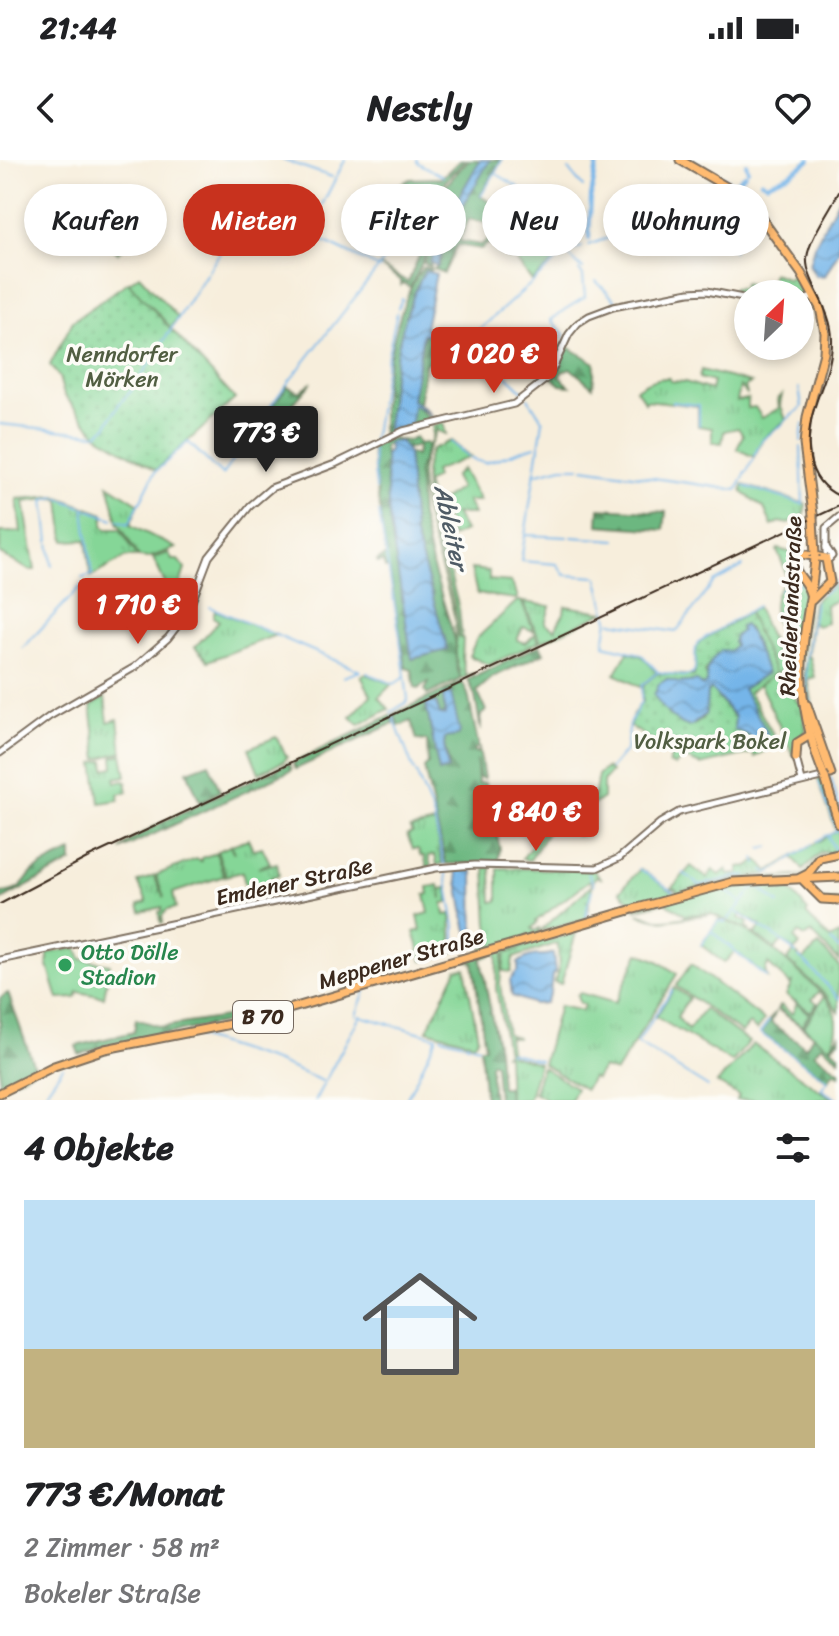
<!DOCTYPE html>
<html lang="de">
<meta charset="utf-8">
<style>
body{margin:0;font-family:Sriracha,sans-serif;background:#f2f2f2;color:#202124;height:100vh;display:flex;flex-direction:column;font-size:30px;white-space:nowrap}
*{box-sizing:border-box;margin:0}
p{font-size:26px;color:#757577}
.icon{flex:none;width:44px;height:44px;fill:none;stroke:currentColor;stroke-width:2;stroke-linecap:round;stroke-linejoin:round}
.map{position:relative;height:940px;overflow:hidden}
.side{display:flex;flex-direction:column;background:#fff;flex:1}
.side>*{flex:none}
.guide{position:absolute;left:24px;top:24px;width:792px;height:72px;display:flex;gap:16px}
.needle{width:52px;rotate:25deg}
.buttons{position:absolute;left:734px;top:120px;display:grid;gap:16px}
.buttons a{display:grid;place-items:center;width:80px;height:80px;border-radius:50%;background:#fff;box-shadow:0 4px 12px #0003;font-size:40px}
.price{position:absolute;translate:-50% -68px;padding:0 18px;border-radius:8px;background:#c8321e;color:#fff;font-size:26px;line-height:52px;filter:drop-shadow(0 2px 4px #0008)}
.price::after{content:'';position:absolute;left:50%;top:48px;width:24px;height:18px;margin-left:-12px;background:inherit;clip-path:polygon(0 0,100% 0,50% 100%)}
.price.selected{background:#222;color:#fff}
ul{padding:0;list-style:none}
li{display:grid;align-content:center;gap:16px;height:424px;padding:0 24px}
li span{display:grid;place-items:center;height:248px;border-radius:0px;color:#555}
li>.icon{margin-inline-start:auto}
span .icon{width:144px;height:144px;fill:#fffc;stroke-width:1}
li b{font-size:34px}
h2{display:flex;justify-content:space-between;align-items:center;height:96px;padding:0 24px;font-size:34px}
.pill{padding:0 28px;border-radius:36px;background:#fff;box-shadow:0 4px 12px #0003;font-size:28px;line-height:72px}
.pill.selected{background:#c8321e;color:#fff}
.status{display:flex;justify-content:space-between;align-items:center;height:56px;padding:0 40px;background:#fff;direction:ltr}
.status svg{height:22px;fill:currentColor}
header{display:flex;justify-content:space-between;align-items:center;height:104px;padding:0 24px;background:#fff;font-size:36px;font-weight:700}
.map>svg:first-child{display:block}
</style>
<div class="status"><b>21:44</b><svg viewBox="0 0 49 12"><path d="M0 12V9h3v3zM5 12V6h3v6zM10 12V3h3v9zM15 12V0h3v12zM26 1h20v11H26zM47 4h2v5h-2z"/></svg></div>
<header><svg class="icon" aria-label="back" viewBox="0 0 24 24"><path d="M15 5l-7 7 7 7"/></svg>Nestly<svg class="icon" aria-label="heart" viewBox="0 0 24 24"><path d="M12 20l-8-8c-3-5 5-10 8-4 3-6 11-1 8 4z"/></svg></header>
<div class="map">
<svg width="839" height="940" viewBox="0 0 839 940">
<defs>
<pattern id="grass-tufts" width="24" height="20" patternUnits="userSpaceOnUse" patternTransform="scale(2)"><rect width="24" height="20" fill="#85d697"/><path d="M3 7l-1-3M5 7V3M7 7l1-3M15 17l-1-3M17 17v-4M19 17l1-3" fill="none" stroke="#74b882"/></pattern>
<pattern id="forest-firs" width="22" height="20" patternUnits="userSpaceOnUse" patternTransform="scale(2)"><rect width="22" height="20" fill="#6cb780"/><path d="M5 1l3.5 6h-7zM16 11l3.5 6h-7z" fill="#5a9568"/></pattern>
<pattern id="park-dots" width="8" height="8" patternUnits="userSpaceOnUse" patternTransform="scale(2)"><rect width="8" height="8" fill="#85d697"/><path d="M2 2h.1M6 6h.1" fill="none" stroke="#74b882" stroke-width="1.8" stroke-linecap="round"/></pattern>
<pattern id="water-waves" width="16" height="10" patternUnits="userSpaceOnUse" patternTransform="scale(2)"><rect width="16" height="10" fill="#74b5e9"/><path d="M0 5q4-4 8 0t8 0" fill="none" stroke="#6093bc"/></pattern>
</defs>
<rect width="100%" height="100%" fill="#fdfcf7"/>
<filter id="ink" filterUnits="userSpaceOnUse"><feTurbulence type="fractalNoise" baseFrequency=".0125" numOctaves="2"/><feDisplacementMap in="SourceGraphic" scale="16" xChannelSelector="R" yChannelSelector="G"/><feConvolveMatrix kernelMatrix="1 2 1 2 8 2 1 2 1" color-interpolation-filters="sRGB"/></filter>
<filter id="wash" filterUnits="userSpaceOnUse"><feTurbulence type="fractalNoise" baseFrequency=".006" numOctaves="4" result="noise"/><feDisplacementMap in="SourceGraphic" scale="32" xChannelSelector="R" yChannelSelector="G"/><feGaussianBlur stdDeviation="1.8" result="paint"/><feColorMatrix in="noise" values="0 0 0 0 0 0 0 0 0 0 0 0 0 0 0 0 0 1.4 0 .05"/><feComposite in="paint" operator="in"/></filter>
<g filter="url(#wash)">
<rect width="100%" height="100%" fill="#f7eedc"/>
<g fill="url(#grass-tufts)" stroke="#60805a" stroke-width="2" fill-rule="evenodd">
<path d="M 114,36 L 145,58 L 118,93 L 89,63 Z"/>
<path d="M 517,66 L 557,94 L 563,94 L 532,121 L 500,79 Z"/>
<path d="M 773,113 L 788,119 L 796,113 L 809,136 L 800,138 L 800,134 L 748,134 L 748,137 L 733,134 L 733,128 L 742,128 L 744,123 L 767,130 Z"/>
<path d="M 139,115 L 178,157 L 171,168 L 151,146 L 99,186 L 78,161 Z"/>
<path d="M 701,210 L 751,223 L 745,226 L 747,235 L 740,226 L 737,241 L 748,239 L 748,248 L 755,247 L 762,258 L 779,248 L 778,239 L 782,235 L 780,244 L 786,260 L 763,279 L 754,297 L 737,289 L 743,275 L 738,268 L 724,271 L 722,283 L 712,282 L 712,268 L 698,266 L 698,246 L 646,240 L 645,242 L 636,229 C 646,222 656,217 669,218 L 670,221 L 685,222 L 711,230 L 713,222 L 699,218 Z"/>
<path d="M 443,263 L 446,274 L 438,271 L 437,266 C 434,282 421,297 421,313 C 421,366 451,423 458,477 L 459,477 C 459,424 406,334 432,289 L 451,281 L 470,297 L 434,311 L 436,317 L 426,323 L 459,449 L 462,477 L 460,478 L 463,479 L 462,498 L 466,516 L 474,513 L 461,519 C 452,496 458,476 454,454 C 445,413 428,374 422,332 L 420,332 L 418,311 L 432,279 L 433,265 Z"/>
<path d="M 462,309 L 480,341 L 467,341 L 474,354 L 455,354 L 465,371 L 451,377 L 442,340 L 460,328 L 454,317 Z"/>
<path d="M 108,324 L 139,344 L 130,365 L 176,388 L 148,398 L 139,397 L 118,362 Z"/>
<path d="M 743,325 L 806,344 L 804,355 L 788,364 L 780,362 L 772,366 L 764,348 L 742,332 Z"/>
<path d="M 56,336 L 104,354 L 103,365 L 106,369 L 120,369 L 138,397 L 126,397 L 91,417 L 86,380 L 65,381 L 60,340 L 56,338 L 24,342 L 35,410 L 29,410 L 0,394 L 0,372 L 21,372 L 17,339 Z"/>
<path d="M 778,389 L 797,394 L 795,398 L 809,431 L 800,502 L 792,508 C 785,489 773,465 774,445 C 775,418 797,430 777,391 Z"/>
<path d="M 169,393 L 172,400 L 178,400 L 185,409 L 174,442 L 153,398 Z"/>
<path d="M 471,409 L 489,411 L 489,420 L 511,422 L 518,437 L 516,439 L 477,434 Z"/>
<path d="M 833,420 L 838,440 L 826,445 L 827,463 L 817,466 L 812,462 L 807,497 L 810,497 L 815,517 L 808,519 L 812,542 L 809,543 L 804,514 L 813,442 L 829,428 Z"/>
<path d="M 517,441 L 521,441 L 534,471 L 523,467 L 517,480 L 526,483 L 535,474 L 539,482 L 489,505 L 469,496 L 477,478 Z"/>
<path d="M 523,442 L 550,446 L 545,463 L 555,469 L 564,453 L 565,446 L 604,452 L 541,482 Z"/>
<path d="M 757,447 L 783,509 L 775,515 L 748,453 Z"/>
<path d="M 215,450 L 276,475 L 208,501 L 195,487 L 219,461 L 213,457 Z"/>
<path d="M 628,492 L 642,496 L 657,512 L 640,527 L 615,514 Z"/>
<path d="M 785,513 L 797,542 L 801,542 L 806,570 L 793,595 L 760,525 L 760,522 L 772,514 L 774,518 Z"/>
<path d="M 366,514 L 392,524 L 379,537 L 389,549 L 359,565 L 351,557 L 371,535 L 361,516 Z"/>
<path d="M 105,537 L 108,562 L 118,559 L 122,592 L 98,599 L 91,546 Z"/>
<path d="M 276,577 L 287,597 L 284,601 L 259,613 L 249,588 Z"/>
<path d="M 122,594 L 126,616 L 115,618 L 116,622 L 126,621 L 128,632 L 118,634 L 119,640 L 100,643 L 94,603 L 104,600 L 105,609 L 114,607 L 113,597 Z"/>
<path d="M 606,608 L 611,612 L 603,621 L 603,638 L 580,654 L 580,675 L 576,675 L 574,654 L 550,668 L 530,700 L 522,699 L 552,658 L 592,638 L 595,633 L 598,615 Z"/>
<path d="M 822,618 L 839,672 L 839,690 L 821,696 L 805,715 L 729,722 L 633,748 L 647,742 L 634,745 L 620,731 L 640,709 L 675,733 L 677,730 L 672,728 L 691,706 L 707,718 L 713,710 L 720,715 L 727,709 L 729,715 L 739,714 L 739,707 L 750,706 L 758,700 L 769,711 L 836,671 L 818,619 ZM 821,692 L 832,692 C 811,699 817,707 802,716 L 740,719 L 680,732 L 718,721 L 768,714 L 793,697 L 803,710 Z"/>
<path d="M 435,663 L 442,704 L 437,705 L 435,695 L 428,696 L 431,706 L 427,707 L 424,696 L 421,696 L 418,689 L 413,689 L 407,675 L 412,673 L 410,669 Z"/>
<path d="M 248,679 L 253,690 L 262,687 L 270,703 L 258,708 L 277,703 L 279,715 L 271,717 L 272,723 L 269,724 L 266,734 L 267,741 L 254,743 L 250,727 L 246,727 L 242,712 L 226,716 L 217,691 L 230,686 L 234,693 L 231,685 Z"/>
<path d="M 216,693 L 224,716 L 173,733 L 176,748 L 167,750 L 162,756 L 163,763 L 161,763 L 159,752 L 162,751 L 162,747 L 141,752 L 139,745 L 147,742 L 138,722 L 154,716 L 164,737 L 156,715 L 196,699 L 201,701 L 201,698 Z"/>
<path d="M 485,708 L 491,708 L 492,742 L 498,741 L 498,708 L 593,710 L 602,719 L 597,716 L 594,719 L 589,741 L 587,741 L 589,743 L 587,759 L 542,771 L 541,770 L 592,725 L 590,720 L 536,761 L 537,763 L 532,768 L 535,771 L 539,768 L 540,773 L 529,777 L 528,773 L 527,779 L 482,791 L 482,788 L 493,784 L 488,764 Z"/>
<path d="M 766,720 L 805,722 L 823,741 L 839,740 L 830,744 L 821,742 L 806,725 L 784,723 L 808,751 L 806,754 L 830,779 L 839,774 L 839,801 L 811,772 L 805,777 L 799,773 L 794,778 L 800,785 L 794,791 L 782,781 L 775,789 L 753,773 L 756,773 L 761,766 L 741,754 L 739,758 L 748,763 L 746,767 L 750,771 L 710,753 L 708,755 C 683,756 662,767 638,753 L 663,761 L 708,753 L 685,755 L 667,743 L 669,741 L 635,750 L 707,729 Z"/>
<path d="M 439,725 L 442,739 L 441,729 L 447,728 L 449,742 L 443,743 L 445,755 L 451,754 L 453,792 L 423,801 L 414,772 L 421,770 L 418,756 L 429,753 L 425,735 L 429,734 L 428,727 Z"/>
<path d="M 719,759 C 760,771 790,806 820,831 L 812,839 L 817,843 L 811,852 L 798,843 L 810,854 L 802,866 L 779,849 L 781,845 L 792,854 L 797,843 L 786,835 L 792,823 L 790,824 L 768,804 L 765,810 L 767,817 L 735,791 L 724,803 L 701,785 Z"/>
<path d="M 576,773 L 561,824 L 554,822 L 559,811 L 558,783 L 513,798 L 511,812 L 503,811 L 505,794 L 535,783 L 503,794 L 500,824 L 507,874 L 518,878 L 508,877 L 511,895 L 539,903 L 528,940 L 509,940 L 507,895 L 503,894 L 507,893 L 496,828 L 497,797 L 496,793 L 483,798 L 482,794 L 543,778 L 545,781 Z"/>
<path d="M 819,785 L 839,806 L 839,852 L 826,835 L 797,809 L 797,806 L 794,807 L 787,800 L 794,792 L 803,800 Z"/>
<path d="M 639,793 L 658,801 L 677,814 L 616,912 L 603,908 L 596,919 L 592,917 L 585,929 L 543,904 L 559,846 L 582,851 L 584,844 L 579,843 L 577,835 L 580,833 L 615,843 Z"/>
<path d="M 691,804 L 764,860 L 757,870 L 749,864 L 742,873 L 676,826 Z"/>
<path d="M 465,808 L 478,878 L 474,883 L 427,870 L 457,809 Z"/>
<path d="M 674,828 L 689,838 L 677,857 L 688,870 L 704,849 L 749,882 L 732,902 L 656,857 Z"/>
<path d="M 820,832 C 838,846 839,865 832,885 L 827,886 L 803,867 L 824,837 Z"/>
<path d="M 753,884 L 834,940 L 737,940 L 739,936 L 717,923 Z"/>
<path d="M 542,907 L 576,928 L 570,940 L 548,940 L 534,932 Z"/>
</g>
<g fill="url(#forest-firs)" stroke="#54704f" stroke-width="2" fill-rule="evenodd">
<path d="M 460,0 L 465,0 L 443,24 L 437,44 L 438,57 L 421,105 L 410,127 L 403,123 L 401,125 L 401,121 L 379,105 L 408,122 L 435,59 L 438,30 L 428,29 L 374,46 L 423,46 L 418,53 L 391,54 L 354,48 L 410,19 L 441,18 Z"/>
<path d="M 468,0 L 480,0 L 448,56 L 430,102 L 431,107 L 424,103 L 440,58 L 439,46 L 444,28 Z"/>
<path d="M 490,0 L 501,0 L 480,36 L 517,57 L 543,42 L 545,43 L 481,89 L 457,85 L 444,113 L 433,109 L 438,106 C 452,68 468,34 490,0 ZM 469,59 L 504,67 L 481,85 L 459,81 Z"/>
<path d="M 424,107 L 430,109 L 430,112 L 425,111 C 398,160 392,216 387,271 L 411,265 L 411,245 L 414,244 L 428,257 L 430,262 L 383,277 C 377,240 398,134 424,107 Z"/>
<path d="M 424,174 L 443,178 L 448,182 L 457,181 L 425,204 L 419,244 L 412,240 Z"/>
<path d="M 565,185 L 595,203 L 593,227 L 570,208 L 561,213 L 560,217 L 570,226 L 560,225 L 551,216 Z"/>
<path d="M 312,222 L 278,261 L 248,282 L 287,226 L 299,232 Z"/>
<path d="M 415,277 L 418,284 L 426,283 L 428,286 L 418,311 L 421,356 L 433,408 L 455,480 L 457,508 L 461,519 L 427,535 L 425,530 L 430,521 L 418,529 L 415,528 L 412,510 L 406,508 L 389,409 L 385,408 L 383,401 L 378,403 L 377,401 L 386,395 L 371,287 L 389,278 L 407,281 ZM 396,281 L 401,282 L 405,289 L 418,286 L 416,296 L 408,293 L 414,372 L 446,483 L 446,490 L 413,499 L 389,358 L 384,286 Z"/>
<path d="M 599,348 L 666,352 L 664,370 L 598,365 Z"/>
<path d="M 540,485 L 544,493 L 493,517 L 477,531 L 486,551 L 481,555 L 481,571 L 475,536 L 468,520 Z"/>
<path d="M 462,522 L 468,534 L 478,583 L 478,587 L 473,590 L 477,593 L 479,589 L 484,619 L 479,617 L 477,600 L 478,623 L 485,623 L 500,689 L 498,703 L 446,704 L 424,608 L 428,604 L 427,581 L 417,580 L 411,561 L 399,566 L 394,554 ZM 436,542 L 440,555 L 445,554 L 458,576 L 445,577 L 444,585 L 449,604 L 439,612 L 427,549 L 427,544 Z"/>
<path d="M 391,555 L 394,563 L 296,609 L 293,603 Z"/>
<path d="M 209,603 L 220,631 L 200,642 L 187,611 Z"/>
<path d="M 289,603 L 292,610 L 122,689 C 129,673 264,615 289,603 Z"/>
<path d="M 72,692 L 72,702 L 0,741 L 0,733 C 27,732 24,716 37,709 C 48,703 59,697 72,692 Z"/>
<path d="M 482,795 L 481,800 L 498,890 L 501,927 L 508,927 L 509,940 L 498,940 L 495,904 L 492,902 L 490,904 L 493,940 L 485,940 L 480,887 L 485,887 L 473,802 L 464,800 Z"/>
<path d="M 8,833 L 35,909 L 0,928 L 0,838 Z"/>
<path d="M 794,840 L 810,852 L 819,843 L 804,867 L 827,886 L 832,885 L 839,875 L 839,880 L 831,888 L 839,894 L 839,899 L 821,885 L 814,893 L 839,911 L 839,915 L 834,912 L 828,920 L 761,873 L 776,851 L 771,863 L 806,887 L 813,875 L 777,849 L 780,845 L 779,850 L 802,866 L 809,854 Z"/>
<path d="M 231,856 L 233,861 L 109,885 L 79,894 L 76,886 L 134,872 L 136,859 L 162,867 Z"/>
</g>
<g fill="url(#park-dots)" stroke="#60805a" stroke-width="2" fill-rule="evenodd">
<path d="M 128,122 L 235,239 L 156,310 L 97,275 L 64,235 L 59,217 L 50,205 L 73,161 Z"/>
<path d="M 748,453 L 775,513 L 749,532 L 778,583 L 755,597 L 752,593 L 700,605 L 682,597 L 675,606 L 669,603 L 672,594 L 630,566 L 633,554 L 643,541 C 639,526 646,522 658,513 L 694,516 C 698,504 693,491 699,482 ZM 748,468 L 767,513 L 743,529 L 767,574 L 758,586 L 743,572 L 734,570 L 735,558 L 710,528 L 707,532 L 703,559 L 695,564 L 667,519 L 679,523 L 697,521 L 703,527 L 707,523 L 705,511 L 715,497 L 730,492 L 736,485 L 741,471 Z"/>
</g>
<path fill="#85d697" stroke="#60805a" stroke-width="2" d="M 77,788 L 81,799 L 110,804 L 104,837 L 78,832 L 76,838 L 58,839 L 48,806 L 48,793 Z"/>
<g fill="url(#water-waves)" stroke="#587084" stroke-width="2">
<path d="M 480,0 L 490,0 L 455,60 L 437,106 L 430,102 L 448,56 Z"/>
<path d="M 839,38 L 839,90 L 825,116 L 816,116 L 809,105 L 814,86 Z"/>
<path d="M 425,111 L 436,114 L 425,168 L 445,174 L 443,178 L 423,174 L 412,240 L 427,250 L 434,260 L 426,251 L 413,245 L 411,265 L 387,272 C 392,216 398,160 425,111 Z"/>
<path d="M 396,281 L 401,282 L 408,293 L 414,372 L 446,483 L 447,490 L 412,499 L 389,358 L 385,295 L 389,291 L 388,283 Z"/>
<path d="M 744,465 L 751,474 L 767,513 L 743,529 L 768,574 L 758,586 L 749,575 L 734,570 L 735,557 L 711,529 L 707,532 L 706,554 L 690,567 C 673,562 662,549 654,535 L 659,524 L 667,519 L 679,523 L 697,521 L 703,526 L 707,523 C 705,507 710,502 721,490 L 730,491 L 735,485 L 733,482 L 735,476 L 741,471 L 740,467 Z"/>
<path d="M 451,533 L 460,572 L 458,576 L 445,578 L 444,585 L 448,609 L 439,612 L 426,544 L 436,542 L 440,555 L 445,555 L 443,536 Z"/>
<path d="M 465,708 L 473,711 L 474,788 L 466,767 L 456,710 Z"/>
<path d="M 553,793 L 555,812 L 552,815 L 550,833 L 545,843 L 534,844 L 512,836 L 510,820 L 518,810 L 518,803 C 535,790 541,799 553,793 Z"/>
</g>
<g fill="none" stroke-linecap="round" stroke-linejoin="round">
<g stroke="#74b5e9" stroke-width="2">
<path d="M 283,0 L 332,17"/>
<path d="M 417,0 L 417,2 L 431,10"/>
<path d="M 502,0 L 495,13 L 548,45 L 526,64 L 564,92"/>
<path d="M 569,10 L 583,27"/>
<path d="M 433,11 L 443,16"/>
<path d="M 481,36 L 495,13"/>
<path d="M 322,45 L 345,0"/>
<path d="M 321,48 L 313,76 L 380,108"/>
<path d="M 251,52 L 312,77"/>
<path d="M 675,54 L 708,29 L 709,22"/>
<path d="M 655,62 L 673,54"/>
<path d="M 402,77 L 427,41 L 429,29 L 438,29"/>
<path d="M 588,85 L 652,63"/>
<path d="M 733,91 L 745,46"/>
<path d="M 567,92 L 582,87"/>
<path d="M 567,94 L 583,109"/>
<path d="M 596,121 L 616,141"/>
<path d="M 803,143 L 814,143"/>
<path d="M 398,148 L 402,139"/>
<path d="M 564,150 L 585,137 L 583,116 L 579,110"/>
<path d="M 470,178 L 562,96"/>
<path d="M 563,178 L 564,174 L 551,160 L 563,151"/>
<path d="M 478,188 L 525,233"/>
<path d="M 385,208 L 397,152"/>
<path d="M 135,226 L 247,50"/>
<path d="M 528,238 L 543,261 L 521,401 L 557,404 L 565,415 L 597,417"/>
<path d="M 672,242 L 699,245 L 699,265"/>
<path d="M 785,261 L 802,247 L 799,228"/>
<path d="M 0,264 L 95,274"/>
<path d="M 97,274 L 106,267 L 119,244 L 132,230"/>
<path d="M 373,281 L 385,210"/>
<path d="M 801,281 L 803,263"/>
<path d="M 451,282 L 469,297"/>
<path d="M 372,288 L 376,330"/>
<path d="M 754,296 L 762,280 L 784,263"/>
<path d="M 471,299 L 485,303 L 535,286"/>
<path d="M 584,308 L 737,330 L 753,299"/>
<path d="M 534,314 L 562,307 L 580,307"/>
<path d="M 744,326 L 803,344 L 801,287"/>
<path d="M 379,353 L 400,477"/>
<path d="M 118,360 L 129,364 L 155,312 L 188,282 L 222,315 L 280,233 L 400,80"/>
<path d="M 525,375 L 567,377"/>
<path d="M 572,377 L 616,380"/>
<path d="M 52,406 L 44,340 L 56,337 L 113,359"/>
<path d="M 82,418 L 92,415 L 84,348"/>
<path d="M 598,420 L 608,459 L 604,485 L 641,494 L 658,512 L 642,525 L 641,542 L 630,562 L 626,590 L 610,609"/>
<path d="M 780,430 L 798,423 L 801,424"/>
<path d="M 822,434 L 831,429 L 834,421"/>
<path d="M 815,442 L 806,498 L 807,529 L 833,609"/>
<path d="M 210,447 L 360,511"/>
<path d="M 611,462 L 676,472 L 714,422 L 743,406"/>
<path d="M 23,488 L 83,424"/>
<path d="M 658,512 L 683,516 L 693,514 C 699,504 692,493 698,482 L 757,446"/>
<path d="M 367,513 L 369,514"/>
<path d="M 371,515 L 394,524 L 405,517"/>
<path d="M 343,517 L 360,511"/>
<path d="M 391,552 L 407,542 L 408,539 L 400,479"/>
<path d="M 393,556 L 414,611"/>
<path d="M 416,613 L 433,654 L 444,704"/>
<path d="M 831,618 L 839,648"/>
<path d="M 819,622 L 837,670 L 828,676"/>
<path d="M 817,681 L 827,675 L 836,692"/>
<path d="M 761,688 L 769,687"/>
<path d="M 755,698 L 757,704"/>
<path d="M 445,709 L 455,766 L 455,791"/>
<path d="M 639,709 L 673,731"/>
<path d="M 764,711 L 769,713 L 813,684"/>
<path d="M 588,713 L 594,725"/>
<path d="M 683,713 L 691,719"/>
<path d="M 694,721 L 700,725 L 746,715"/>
<path d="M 758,726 L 779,744"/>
<path d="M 723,729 L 740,741"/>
<path d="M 750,732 L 756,727"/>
<path d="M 589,741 L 592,730"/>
<path d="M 737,749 L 748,735"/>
<path d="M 735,751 L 782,781 L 796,794"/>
<path d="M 586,758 L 588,743"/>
<path d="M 728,760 L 735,751"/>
<path d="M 711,771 L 766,817"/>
<path d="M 831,781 L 839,789"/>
<path d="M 701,785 L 718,761 L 726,762"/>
<path d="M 799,797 L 802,800"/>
<path d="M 804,801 L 839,838"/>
<path d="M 672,830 L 637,883 L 708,927"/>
<path d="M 356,855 L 365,831"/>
<path d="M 360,856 L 437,877 L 406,940"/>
<path d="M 769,861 L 760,873 L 828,920 L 821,929 L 838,940"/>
<path d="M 195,876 L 277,902 L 322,921"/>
<path d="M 441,877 L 479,887"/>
<path d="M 509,892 L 540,900"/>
<path d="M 47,930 L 63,907"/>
<path d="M 43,940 L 46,932"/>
<path d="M 315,940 L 360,856"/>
</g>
<g stroke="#74b5e9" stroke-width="4">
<path d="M 691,0 L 734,24 L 745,14"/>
<path d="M 746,4 L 748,10"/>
<path d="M 761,21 L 767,24 L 790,14 L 810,0"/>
<path d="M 589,79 L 591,36 L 598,0"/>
</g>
</g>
</g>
<g filter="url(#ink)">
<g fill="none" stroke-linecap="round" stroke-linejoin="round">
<g stroke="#7d6f60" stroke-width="9">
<g id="minor">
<path d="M 800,141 L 813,137"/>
<path d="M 826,392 L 826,368 L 839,357"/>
<path d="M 825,398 L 829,399 L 832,396 L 826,387"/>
<path d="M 0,593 L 50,556 L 135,507 L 168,478 L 188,452 L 209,397 L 250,346 L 271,328 L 335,304 L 403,271 L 514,244 L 549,217 L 569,174 L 578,163 L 589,156 L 613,147 L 689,132 L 707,131 L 748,139"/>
<path d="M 796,598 L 802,621"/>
<path d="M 0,800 L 436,708 L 475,705 L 597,708 L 619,698 L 660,663 L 679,652 L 826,616"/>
</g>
</g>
<g stroke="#7d6f60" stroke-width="11">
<g id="major">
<path d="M 680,0 L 730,29 L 754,48 L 801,113 L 820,148 L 825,173 L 824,193 L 807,257 L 804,284 L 813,354"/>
<path d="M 813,358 L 815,395"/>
<path d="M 815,397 C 813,433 803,468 802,503 C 800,541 809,577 823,613"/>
<path d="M 810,434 C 807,420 794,416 795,400 L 801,394 L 825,398"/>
<path d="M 812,440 L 830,422 L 826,399"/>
<path d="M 807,545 L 831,614"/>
<path d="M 796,598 L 797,583 L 810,575"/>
<path d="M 825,618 L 839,664"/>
<path d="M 800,718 L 808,714 L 820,698 L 839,694"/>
<path d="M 804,721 L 822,739 L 839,740"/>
<path d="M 634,749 L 733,722 L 839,717"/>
<path d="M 0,933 L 54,906 L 105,889 L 251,860 L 630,750"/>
</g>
</g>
<use href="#minor" stroke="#fff" stroke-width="5"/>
<use href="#major" stroke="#ffbb71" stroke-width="7"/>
<g stroke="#3b2a1e" stroke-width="2">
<path d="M 839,32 C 830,49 809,79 807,98 C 805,119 832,149 832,179 C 833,222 802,248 810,299 C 813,316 822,328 839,336"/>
<path d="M 0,744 L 87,698 L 839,346"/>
</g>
<g stroke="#7d6f60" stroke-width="11" stroke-linecap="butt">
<g id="major-bridge">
<path d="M 813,354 L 813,358"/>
<path d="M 815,397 L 815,395"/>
<path d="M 823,613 L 825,618"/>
</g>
</g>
<use href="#major-bridge" stroke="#ffbb71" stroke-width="7"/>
</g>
</g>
<circle fill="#2e9e5b" stroke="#fdfcf7" stroke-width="3" cx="65" cy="805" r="8"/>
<g text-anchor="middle" stroke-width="7" stroke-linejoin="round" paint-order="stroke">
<rect fill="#fdfcf7" stroke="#75695f" stroke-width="2" x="233" y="841" width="60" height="32" rx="6"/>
<g font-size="20" font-weight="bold" fill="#3b2a1e">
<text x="263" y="864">B 70</text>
</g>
<g font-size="22" fill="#515e42" stroke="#fdfcf7">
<text x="122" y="202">Nenndorfer<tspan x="122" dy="25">Mörken</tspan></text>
<text x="710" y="589">Volkspark Bokel</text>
</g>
<g font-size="22" fill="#3b2a1e" stroke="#fdfcf7">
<text transform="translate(790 446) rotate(-88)" y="8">Rheiderlandstraße</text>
<text transform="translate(294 721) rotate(-12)" y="8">Emdener Straße</text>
<text transform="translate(401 798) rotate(-16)" y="8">Meppener Straße</text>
</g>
<g font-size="22" fill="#27864d" stroke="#fdfcf7" text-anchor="start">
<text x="81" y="800">Otto Dölle<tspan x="81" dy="25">Stadion</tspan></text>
</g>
<g font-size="24" font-style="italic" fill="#4f5b65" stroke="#fdfcf7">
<text transform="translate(451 367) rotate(78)" y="8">Ableiter</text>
</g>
</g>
</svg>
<div class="buttons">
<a><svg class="needle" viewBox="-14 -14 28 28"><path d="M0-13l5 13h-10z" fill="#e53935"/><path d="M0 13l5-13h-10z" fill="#757577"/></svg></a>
</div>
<b class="price" style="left:494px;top:235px">1 020 €</b>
<b class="price selected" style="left:266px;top:314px">773 €</b>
<b class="price" style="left:138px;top:486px">1 710 €</b>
<b class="price" style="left:536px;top:693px">1 840 €</b>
<div class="guide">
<a class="pill">Kaufen</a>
<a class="pill selected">Mieten</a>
<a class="pill">Filter</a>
<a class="pill">Neu</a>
<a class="pill">Wohnung</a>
</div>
</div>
<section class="side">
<h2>4 Objekte<svg class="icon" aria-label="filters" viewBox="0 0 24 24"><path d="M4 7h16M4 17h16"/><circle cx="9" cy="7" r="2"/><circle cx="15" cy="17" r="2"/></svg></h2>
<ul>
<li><span style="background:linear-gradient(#bfe0f5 60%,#c2b280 0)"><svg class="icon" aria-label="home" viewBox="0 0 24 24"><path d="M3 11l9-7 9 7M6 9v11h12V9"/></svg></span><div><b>773 €/Monat</b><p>2 Zimmer · 58 m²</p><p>Bokeler Straße</p></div></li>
</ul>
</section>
